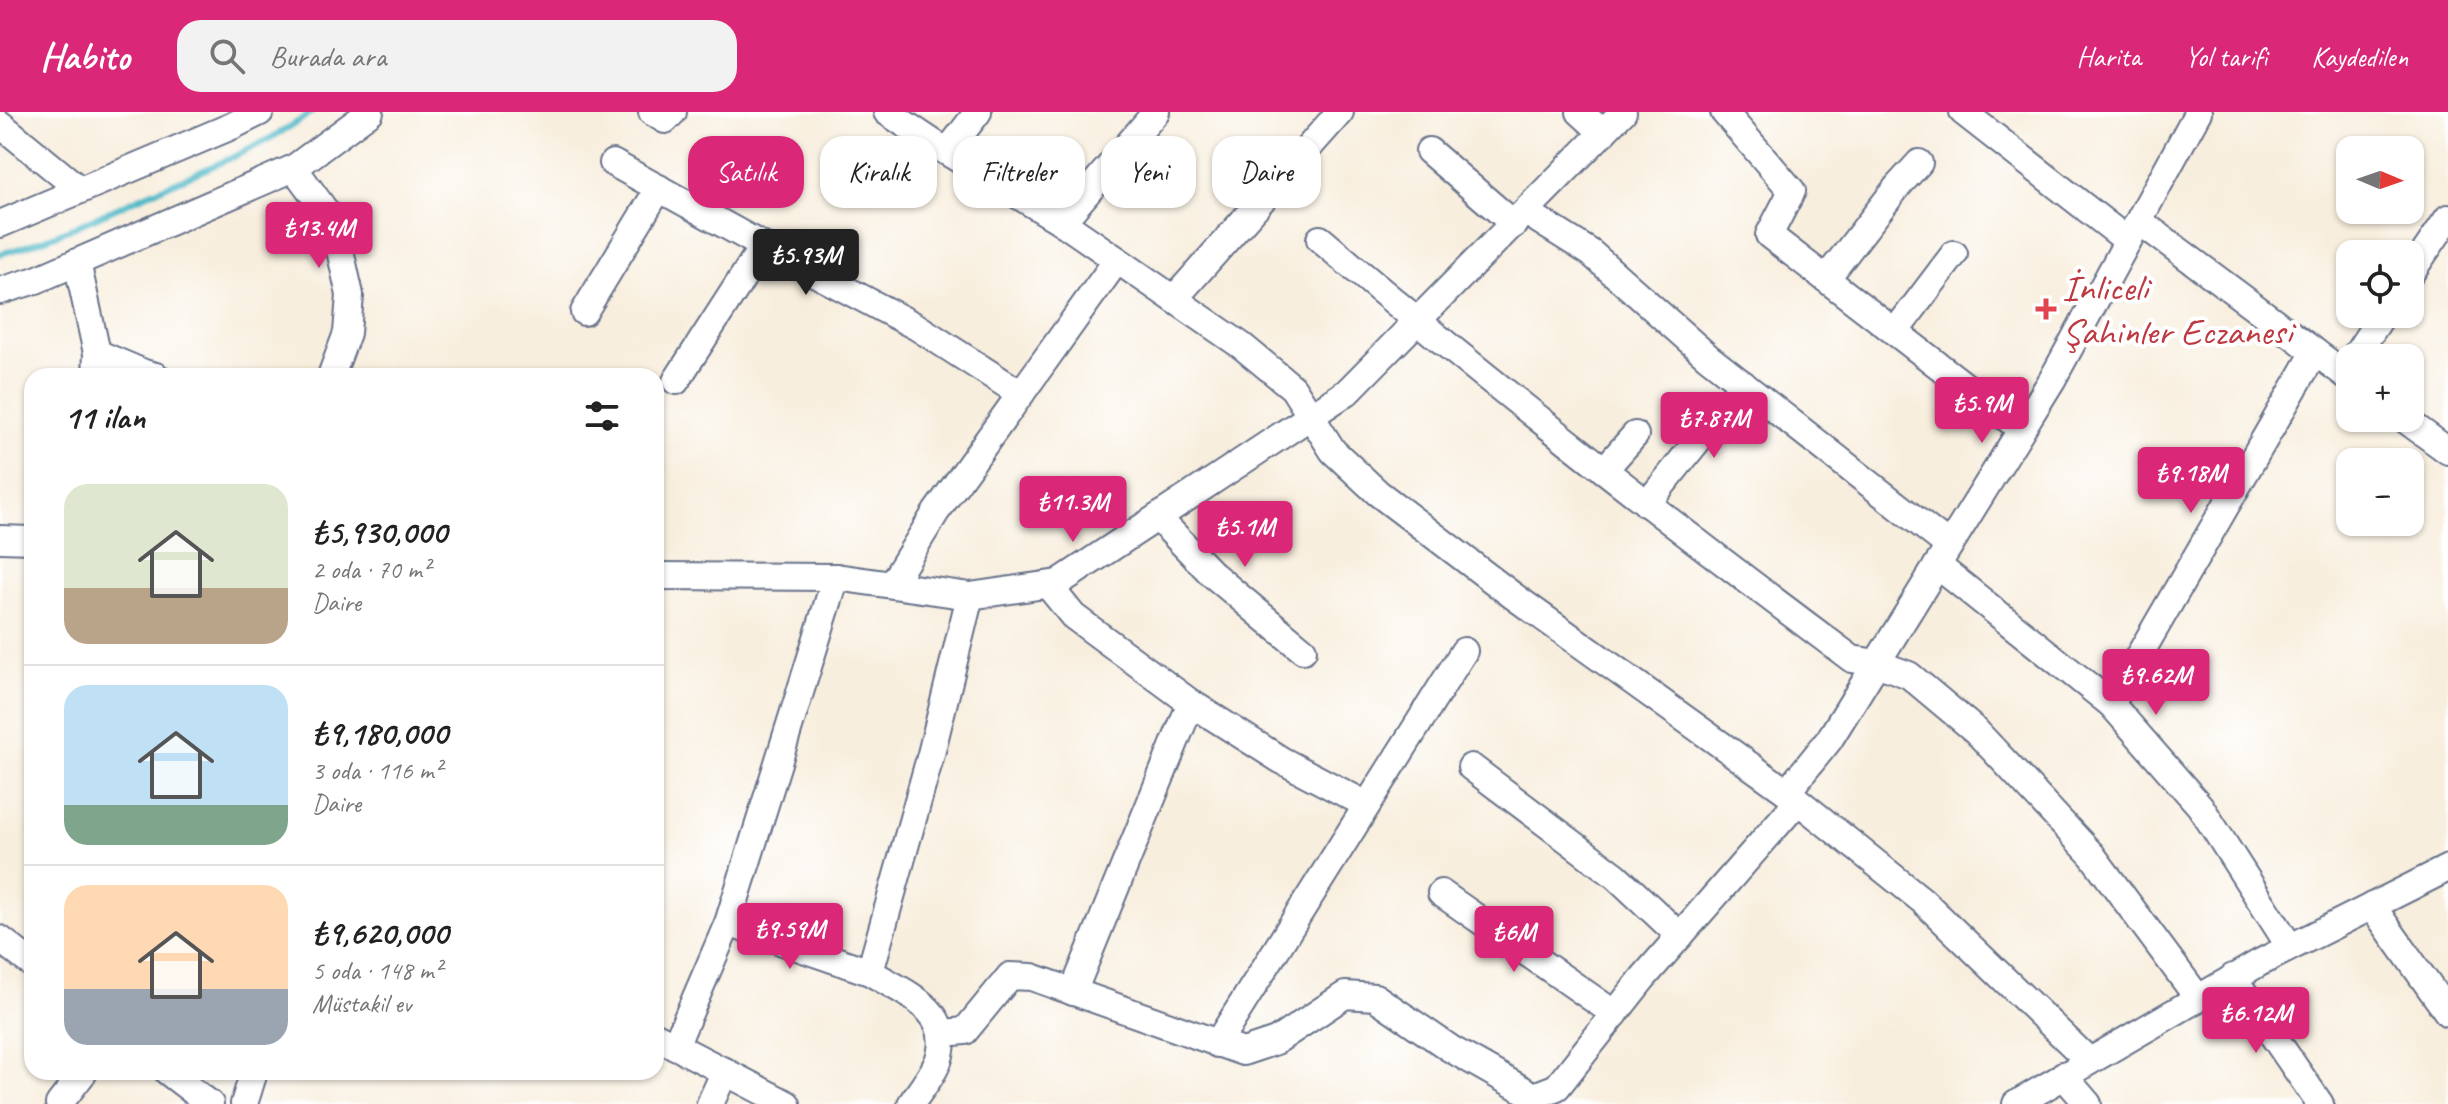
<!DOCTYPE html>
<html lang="tr">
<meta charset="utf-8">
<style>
body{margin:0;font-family:Caveat,sans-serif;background:#f2f2f2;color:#222;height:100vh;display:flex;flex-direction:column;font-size:30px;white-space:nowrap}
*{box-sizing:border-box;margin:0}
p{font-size:26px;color:#767676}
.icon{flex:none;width:44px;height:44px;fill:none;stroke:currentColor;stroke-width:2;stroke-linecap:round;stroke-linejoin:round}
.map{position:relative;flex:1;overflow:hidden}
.sheet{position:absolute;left:24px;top:256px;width:640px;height:712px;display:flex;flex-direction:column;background:#fff;border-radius:24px;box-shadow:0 2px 6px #0004}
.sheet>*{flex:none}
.guide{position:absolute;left:688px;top:24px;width:760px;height:72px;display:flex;gap:16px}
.needle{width:52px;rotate:92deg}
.fabs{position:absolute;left:2336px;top:24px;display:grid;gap:16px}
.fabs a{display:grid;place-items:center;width:88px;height:88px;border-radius:16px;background:#fff;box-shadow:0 2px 6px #0004;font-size:40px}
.price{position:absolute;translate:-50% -68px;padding:0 18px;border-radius:8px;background:#db2777;color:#fff;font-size:26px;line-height:52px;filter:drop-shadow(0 2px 4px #0008)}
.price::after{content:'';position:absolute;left:50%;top:48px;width:24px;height:18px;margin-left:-12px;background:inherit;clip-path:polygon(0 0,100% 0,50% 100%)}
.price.on{background:#222;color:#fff}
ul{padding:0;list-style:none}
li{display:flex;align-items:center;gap:24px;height:200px;padding:0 40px}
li+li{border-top:2px solid #e0e0e0}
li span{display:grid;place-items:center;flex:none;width:224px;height:160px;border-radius:24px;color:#555}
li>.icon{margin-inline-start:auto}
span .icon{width:96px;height:96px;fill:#fffc;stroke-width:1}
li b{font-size:34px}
h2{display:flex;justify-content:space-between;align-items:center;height:96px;padding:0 40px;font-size:34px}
.tag{padding:0 28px;border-radius:24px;background:#fff;box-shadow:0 2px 6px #0004;font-size:28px;line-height:72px}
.tag.on{background:#db2777;color:#fff}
header{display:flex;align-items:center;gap:48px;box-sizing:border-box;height:112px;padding:0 40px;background:#db2777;color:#fff}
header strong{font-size:38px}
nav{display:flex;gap:44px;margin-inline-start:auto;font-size:28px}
.search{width:560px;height:72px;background:#f2f2f2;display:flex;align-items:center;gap:20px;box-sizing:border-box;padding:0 28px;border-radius:24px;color:#767676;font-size:30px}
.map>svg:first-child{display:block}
</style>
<header>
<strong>Habito</strong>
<div class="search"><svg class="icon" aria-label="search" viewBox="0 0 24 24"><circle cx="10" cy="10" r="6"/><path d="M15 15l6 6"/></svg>Burada ara</div>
<nav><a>Harita</a><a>Yol tarifi</a><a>Kaydedilen</a></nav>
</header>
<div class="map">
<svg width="2448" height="992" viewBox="0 0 2448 992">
<rect width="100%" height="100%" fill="#fff"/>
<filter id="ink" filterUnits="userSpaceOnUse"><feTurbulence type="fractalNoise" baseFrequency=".0125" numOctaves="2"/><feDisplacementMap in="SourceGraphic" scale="16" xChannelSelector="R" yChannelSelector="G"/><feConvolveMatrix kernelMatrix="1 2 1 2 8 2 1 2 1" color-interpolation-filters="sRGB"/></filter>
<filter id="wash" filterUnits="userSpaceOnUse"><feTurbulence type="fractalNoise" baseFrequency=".006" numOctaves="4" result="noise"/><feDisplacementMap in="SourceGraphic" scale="32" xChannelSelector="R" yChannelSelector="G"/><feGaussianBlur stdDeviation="1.8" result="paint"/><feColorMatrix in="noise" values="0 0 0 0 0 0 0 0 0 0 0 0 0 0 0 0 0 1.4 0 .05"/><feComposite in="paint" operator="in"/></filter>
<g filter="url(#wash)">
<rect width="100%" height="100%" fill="#f8eedd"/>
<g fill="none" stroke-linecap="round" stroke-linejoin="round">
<path stroke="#4cb8c8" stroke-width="6" d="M 0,142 C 52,128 98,104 148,82 C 204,57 261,37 312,0"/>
</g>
</g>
<g filter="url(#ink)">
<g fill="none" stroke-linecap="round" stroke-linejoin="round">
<g stroke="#68728a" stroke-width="30">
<g id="minor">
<path d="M 652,0 L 665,8 L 673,0"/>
<path d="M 887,0 L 947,40 L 1062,110 L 1242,234 L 1293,276 L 1333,339 L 1378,381 L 1512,483 L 1787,680 L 1923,789 L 2089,949"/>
<path d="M 1580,0 L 1603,21"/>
<path d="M 1724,0 L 1792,79 L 1769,123 L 2021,317"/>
<path d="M 1963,0 L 2128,129"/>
<path d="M 0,12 L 80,78"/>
<path d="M 1429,39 L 1514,112"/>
<path d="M 947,40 L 978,0"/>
<path d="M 613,51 L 763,134 L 917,215 L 1021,282"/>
<path d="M 294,56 L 334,111 L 350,183 L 347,221 L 331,264"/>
<path d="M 1526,100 L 1591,141 L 1708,245 L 1949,434"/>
<path d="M 2139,109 L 2350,266"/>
<path d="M 1062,110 L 1156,0"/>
<path d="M 0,112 L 232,14 L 260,0"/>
<path d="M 1320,127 C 1492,274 1671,412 1852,547 L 1876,551 L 1909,563 L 1976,619 L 2092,743 L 2198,886"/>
<path d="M 77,150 L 97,241 L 96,264"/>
<path d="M 2410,162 L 2448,106"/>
<path d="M 1826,167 L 1898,74 L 1919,51"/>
<path d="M 0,179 L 36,168 L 294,56 L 370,0"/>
<path d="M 1174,187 L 1340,0"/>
<path d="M 584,200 L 659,76"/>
<path d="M 1895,220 L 1954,142"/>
<path d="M 97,241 L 144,261 L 156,264"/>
<path d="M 2354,246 L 2383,202"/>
<path d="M 676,269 L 763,134"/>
<path d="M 2403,306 L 2448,339"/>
<path d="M 1604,358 L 1635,323"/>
<path d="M 1647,392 L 1743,272"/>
<path d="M 1158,406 L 1211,461 L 1303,538"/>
<path d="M 0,427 L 32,428"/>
<path d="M 1937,453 L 2111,592 L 2200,694 L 2290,835"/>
<path d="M 656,464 L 836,465 L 970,484"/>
<path d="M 892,472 L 936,400 L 1117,148"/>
<path d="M 1048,473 L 1073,504 L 1191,591 L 1281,648 L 1367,693"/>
<path d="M 2111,592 L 2315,240"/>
<path d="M 1471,655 L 1616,764 L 1680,824"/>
<path d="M 1787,680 L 1829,628 L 2052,268 L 2198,0"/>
<path d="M 1441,781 L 1615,902"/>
<path d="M 2372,794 L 2448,901"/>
<path d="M 728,811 L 870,860"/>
<path d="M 0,827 L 32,852"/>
<path d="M 2233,865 L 2320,992"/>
<path d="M 1073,880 L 1191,591"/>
<path d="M 943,921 L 965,919 L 1010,864 L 1032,865 L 1243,940 L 1276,929 L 1345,883 L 1375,885 L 1451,937 L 1534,984 L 1557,975 L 1643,866 L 1798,689"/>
<path d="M 656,924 L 787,992"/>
<path d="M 1217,932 L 1464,539"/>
<path d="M 675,934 L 728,811 L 836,465"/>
<path d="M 168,960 L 210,992"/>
<path d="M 2063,963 L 2088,992"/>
<path d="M 59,992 L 84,960"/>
<path d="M 244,992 L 254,960"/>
<path d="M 710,992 L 725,959"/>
<path d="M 911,992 C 920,978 936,960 940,943 C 952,897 902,880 870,860 L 931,642 L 970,484 L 1058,471 L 1347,280 L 1623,0"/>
<path d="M 2016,992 L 2259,851 L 2448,756"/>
</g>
</g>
<use href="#minor" stroke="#fff" stroke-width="26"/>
</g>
</g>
<path fill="#e0444e" stroke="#fff" stroke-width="3" d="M2042 185h8v8h8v8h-8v8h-8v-8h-8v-8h8z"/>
<g text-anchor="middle" stroke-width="8" stroke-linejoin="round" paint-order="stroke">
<g font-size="38" fill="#be3a42" stroke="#fff" text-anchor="start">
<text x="2062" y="188">İnliceli<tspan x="2062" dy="44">Şahinler Eczanesi</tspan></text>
</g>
</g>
</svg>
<div class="fabs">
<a><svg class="needle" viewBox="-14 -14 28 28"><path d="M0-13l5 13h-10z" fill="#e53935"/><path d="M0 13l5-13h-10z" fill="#767676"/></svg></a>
<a><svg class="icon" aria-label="locate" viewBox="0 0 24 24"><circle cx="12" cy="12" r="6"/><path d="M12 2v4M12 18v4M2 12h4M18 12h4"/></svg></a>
<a>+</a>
<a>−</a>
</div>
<b class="price" style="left:319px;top:158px">₺13.4M</b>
<b class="price on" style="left:806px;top:185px">₺5.93M</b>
<b class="price" style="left:1982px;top:333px">₺5.9M</b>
<b class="price" style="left:1714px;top:348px">₺7.87M</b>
<b class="price" style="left:2191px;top:403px">₺9.18M</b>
<b class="price" style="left:1073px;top:432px">₺11.3M</b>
<b class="price" style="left:1245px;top:457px">₺5.1M</b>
<b class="price" style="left:2156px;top:605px">₺9.62M</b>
<b class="price" style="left:790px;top:859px">₺9.59M</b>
<b class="price" style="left:1514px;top:862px">₺6M</b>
<b class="price" style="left:2256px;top:943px">₺6.12M</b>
<div class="guide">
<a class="tag on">Satılık</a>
<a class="tag">Kiralık</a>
<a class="tag">Filtreler</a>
<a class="tag">Yeni</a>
<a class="tag">Daire</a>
</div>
<section class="sheet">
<h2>11 ilan<svg class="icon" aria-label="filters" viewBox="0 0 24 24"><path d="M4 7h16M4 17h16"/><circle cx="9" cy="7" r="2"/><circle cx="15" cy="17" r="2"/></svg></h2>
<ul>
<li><span style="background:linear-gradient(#dfe7d0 65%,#b9a48a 0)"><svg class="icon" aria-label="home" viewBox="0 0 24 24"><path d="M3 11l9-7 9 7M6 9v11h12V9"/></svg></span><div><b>₺5,930,000</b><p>2 oda · 70 m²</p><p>Daire</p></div></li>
<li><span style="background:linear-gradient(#bfe0f5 75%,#7fa58c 0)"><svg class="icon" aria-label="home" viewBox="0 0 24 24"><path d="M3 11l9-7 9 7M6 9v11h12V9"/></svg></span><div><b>₺9,180,000</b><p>3 oda · 116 m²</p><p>Daire</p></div></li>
<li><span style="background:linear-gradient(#ffd9b3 65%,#9aa5b1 0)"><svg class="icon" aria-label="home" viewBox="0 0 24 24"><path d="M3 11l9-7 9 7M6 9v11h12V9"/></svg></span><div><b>₺9,620,000</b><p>5 oda · 148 m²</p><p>Müstakil ev</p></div></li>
</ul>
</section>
</div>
